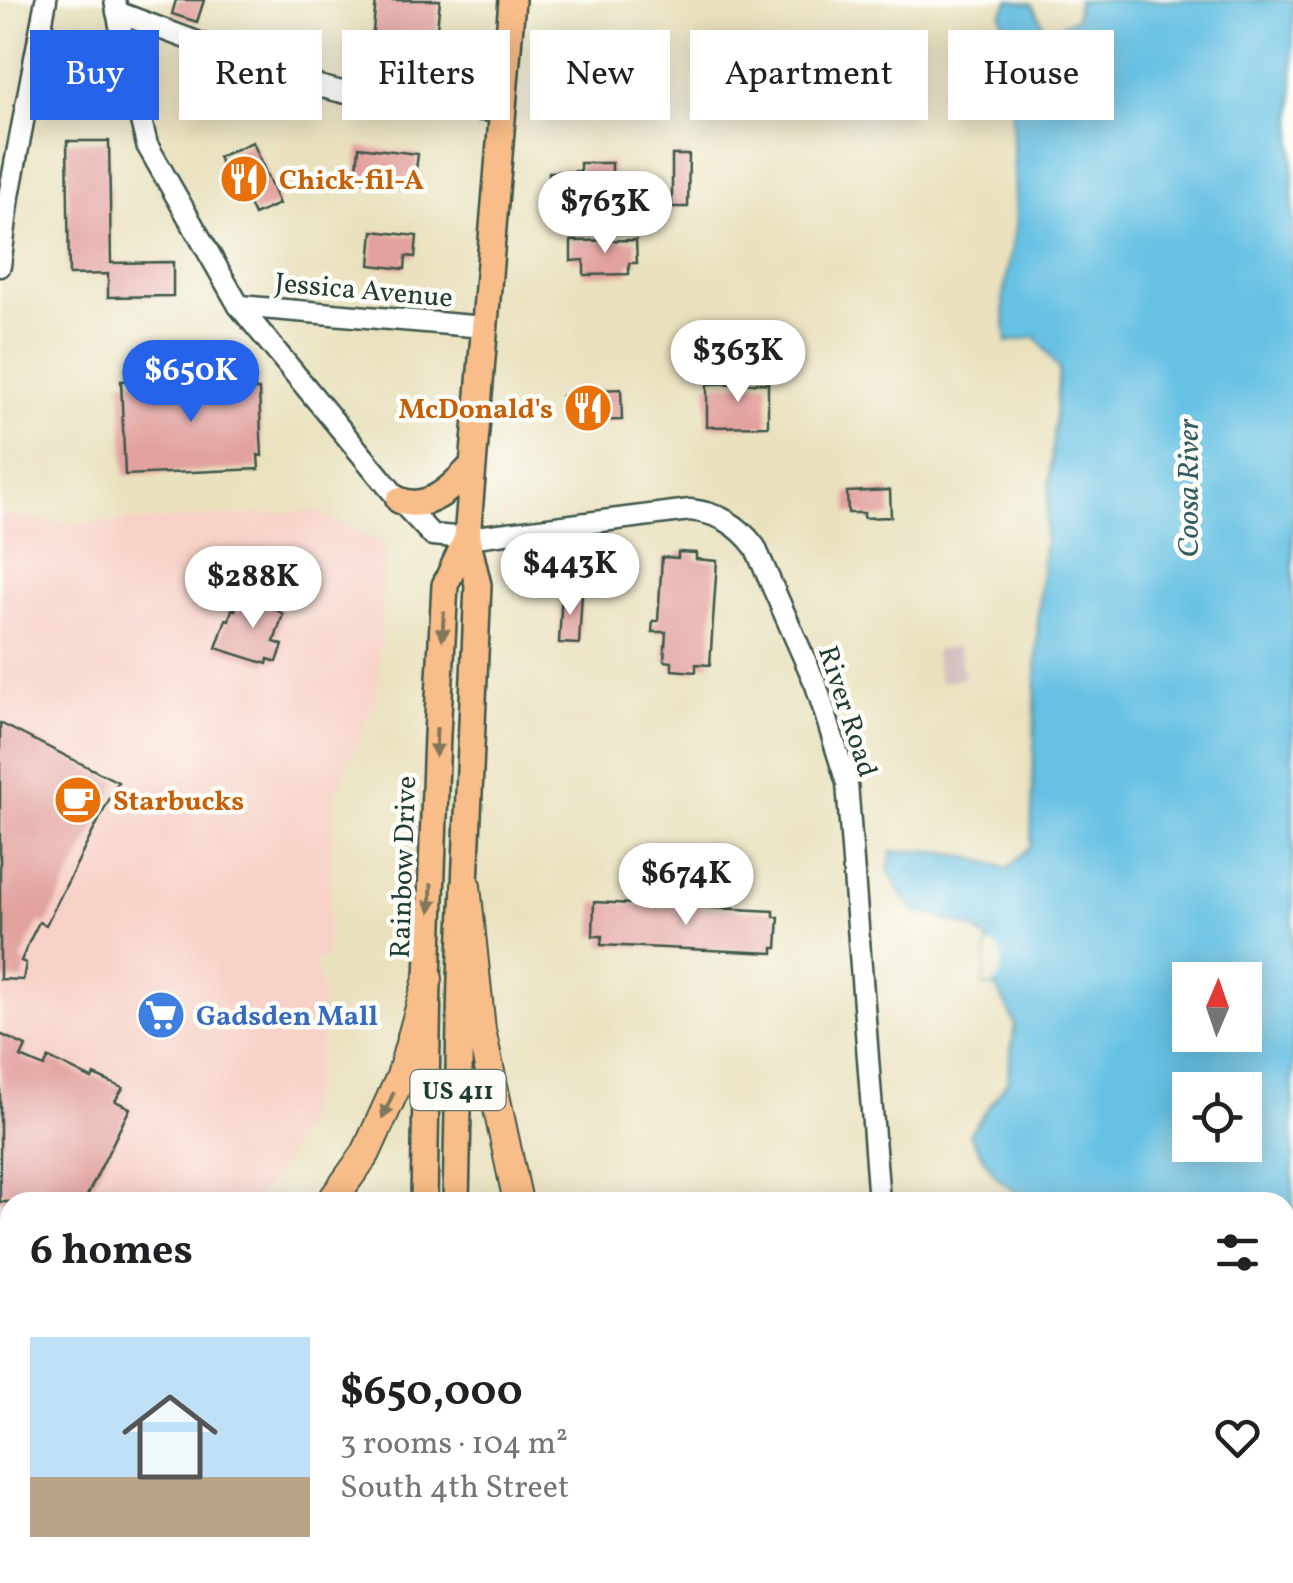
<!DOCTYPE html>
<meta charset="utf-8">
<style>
body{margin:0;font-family:Vollkorn,serif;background:#f2f2f2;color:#202124;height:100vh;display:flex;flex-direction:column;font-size:38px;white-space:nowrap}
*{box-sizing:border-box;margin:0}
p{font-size:32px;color:#757577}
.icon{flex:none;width:55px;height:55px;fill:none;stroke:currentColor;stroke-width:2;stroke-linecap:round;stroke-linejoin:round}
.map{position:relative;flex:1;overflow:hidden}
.details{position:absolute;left:0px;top:1192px;width:1295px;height:392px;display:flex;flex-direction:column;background:#fff;border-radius:30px 30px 0 0;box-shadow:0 5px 25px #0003}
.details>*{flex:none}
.guide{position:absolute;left:30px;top:30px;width:1235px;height:90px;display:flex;gap:20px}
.needle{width:65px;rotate:2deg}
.tools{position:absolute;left:1172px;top:962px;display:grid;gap:20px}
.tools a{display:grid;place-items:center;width:90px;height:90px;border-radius:0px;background:#fff;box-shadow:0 5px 25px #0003;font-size:50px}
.price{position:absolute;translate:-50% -85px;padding:0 22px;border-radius:35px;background:#fff;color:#222;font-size:32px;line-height:65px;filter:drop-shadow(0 2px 5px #0008)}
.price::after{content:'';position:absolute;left:50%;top:60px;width:30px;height:22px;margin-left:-15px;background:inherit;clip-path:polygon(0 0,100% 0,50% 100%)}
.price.active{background:#2563eb;color:#fff}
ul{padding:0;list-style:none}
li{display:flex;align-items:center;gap:30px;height:250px;padding:0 30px}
li span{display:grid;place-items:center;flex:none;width:280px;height:200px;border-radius:0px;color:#555}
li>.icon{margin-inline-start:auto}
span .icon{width:120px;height:120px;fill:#fffc;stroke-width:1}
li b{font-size:42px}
h2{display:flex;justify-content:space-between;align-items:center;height:120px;padding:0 30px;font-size:42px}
.pill{padding:0 35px;border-radius:0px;background:#fff;box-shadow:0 5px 25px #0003;font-size:35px;line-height:90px}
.pill.active{background:#2563eb;color:#fff}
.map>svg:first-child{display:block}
</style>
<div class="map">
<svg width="1293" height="1583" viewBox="0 0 1293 1583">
<rect width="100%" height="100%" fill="#fdfcf7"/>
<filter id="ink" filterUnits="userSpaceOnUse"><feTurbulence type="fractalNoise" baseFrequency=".01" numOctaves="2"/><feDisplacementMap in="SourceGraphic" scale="20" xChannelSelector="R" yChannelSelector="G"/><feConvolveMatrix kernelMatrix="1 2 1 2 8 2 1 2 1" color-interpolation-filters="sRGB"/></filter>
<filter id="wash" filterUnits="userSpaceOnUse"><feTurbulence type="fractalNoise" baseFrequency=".0048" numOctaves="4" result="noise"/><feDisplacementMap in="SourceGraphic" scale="40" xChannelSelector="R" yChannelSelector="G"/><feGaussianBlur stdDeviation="2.25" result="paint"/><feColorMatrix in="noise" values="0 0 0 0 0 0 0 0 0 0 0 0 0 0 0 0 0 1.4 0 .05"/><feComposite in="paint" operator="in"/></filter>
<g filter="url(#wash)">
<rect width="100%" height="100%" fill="#e9e1be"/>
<path fill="#f7d1c7" d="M 317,511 L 385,545 L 377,698 L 335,795 L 327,957 L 315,960 L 322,989 L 322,1041 L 304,1124 L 274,1178 L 254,1202 L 10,1202 L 10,1481 L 0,1493 L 0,513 L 34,521 L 70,524 Z"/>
<path fill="#d2bfc0" d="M 958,646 L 964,678 L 940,682 L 934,651 Z"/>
<path fill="#66c1e4" stroke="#427f8c" stroke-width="2.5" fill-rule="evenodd" d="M 1010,0 L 1032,4 L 1047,32 L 1076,18 L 1078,0 L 1293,0 L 1293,1583 L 1129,1583 L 1128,1575 L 1285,1575 L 1285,1202 L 1030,1202 L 996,1177 L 969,1134 L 1007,1082 L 1015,1024 L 997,987 L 984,986 L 988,941 L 973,928 L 914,910 L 903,897 L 888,870 L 892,852 C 931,848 972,856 1008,869 L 1031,846 L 1038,617 L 1059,369 L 1036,337 L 1007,342 L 1003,298 L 1016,222 L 1009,41 L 1001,14 ZM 1190,980 L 1245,980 L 1245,1035 L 1190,1035 ZM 1190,1090 L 1245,1090 L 1245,1145 L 1190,1145 Z"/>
<path fill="#e9e1be" d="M 988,945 L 996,946 L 1003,957 L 1000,976 L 993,985 L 984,986 Z"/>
<g id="blocks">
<g fill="#e2a09e">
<path d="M 176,0 L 204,0 L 197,22 L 172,14 Z"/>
<path d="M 376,0 L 440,0 L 435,47 L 372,41 Z"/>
<path d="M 589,44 L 635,48 L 630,102 L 584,98 Z"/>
<path d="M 67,141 L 109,141 L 111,263 L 173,262 L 173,296 L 108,297 L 108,274 L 69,275 Z"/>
<path d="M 253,142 L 279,204 L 254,215 L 243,191 L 235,195 L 218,157 Z"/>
<path d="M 359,147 L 418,154 L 414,186 L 356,180 Z"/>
<path d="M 672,155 L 689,155 L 688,207 L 672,207 Z"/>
<path d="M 580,163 L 612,163 L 612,183 L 600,183 L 601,214 L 586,214 L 585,187 L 549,188 L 549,172 L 580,171 Z"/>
<path d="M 373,231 L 417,236 L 415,257 L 406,256 L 405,269 L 370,265 Z"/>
<path d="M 636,240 L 637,263 L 629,263 L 629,274 L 584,275 L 584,260 L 571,261 L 571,241 Z"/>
<path d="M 254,375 L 255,390 L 259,390 L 262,456 L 258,455 L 259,469 L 125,475 L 121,381 Z"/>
<path d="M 768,383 L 768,426 L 707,427 L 707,384 Z"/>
<path d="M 621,389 L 622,420 L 563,421 L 562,396 L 579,395 L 579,391 Z"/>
<path d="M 890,490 L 891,517 L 864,518 L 864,513 L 848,513 L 847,492 Z"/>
<path d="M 678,552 L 696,553 L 696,559 L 717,561 L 710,665 L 696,664 L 696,672 L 672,670 L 672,662 L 664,661 L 666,632 L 652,632 L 653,621 L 658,621 L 662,557 L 678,558 Z"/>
<path d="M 562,592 L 582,593 L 579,644 L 559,643 Z"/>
<path d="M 240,597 L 259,603 L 261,598 L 277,603 L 275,609 L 283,614 L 274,642 L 283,645 L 277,662 L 268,659 L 267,664 L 216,648 L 226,619 L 229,620 L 232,609 L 235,610 Z"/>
<path d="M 0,723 L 118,782 L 46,925 L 39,922 L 29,942 L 21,961 L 26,963 L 23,980 L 0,979 Z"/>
<path d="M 594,902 L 774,911 L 774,917 L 779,917 L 777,948 L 773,948 L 773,953 L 601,945 L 602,936 L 593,936 Z"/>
<path d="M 0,1034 L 26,1046 L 21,1057 L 44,1067 L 49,1058 L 92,1079 L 94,1075 L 123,1088 L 115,1101 L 130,1108 L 84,1202 L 0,1202 Z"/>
</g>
</g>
</g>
<g filter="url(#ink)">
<use href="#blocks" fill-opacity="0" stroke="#3d5649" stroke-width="2.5"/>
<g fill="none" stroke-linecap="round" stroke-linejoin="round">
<g stroke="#3d5649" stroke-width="25">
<g id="minor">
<path d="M 115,0 L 129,72 L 147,145 L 239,306 L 399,500 L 432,535 L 467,538 L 690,510 C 718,513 738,524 755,547 L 816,685 L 847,783 L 879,1202"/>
<path d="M 117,12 L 303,82 L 338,91 L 373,99 L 503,112"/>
<path d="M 0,266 L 9,196 L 46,0"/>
<path d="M 239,306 L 484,327"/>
<path d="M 1048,1575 L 1052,1583"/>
</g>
</g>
<g stroke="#3d5649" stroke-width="30">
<g id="major">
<path d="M 399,500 C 429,513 454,485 473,465"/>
<path d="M 424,1202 L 428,979 L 437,735 L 445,585 L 467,538"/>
<path d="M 456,1202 L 461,978 L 478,585 L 467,538 L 512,0"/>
<path d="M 418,1583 L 418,1575"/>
<path d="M 448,1583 L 448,1575"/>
</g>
</g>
<g stroke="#3d5649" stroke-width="32">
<g id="highway">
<path d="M 466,886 L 481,1030 L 518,1202"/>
<path d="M 331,1202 L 366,1153 L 401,1076 L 428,979"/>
<path d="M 1285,1495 L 1293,1492"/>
<path d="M 1285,1558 L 1293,1556"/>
<path d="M 374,1575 L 378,1583"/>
<path d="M 699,1575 L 724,1583"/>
<path d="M 28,1583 L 35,1575"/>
<path d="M 98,1583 L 99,1575"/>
<path d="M 838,1583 L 884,1575"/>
<path d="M 951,1583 L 980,1575"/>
<path d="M 1187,1583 L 1220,1575"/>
</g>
</g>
<use href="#minor" stroke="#fff" stroke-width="20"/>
<use href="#major" stroke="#f9bd89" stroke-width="25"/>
<use href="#highway" stroke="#f9bd89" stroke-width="28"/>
</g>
<defs><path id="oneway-solid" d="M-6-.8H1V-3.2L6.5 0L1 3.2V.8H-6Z" transform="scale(2.5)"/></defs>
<g fill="#81775a">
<use href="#oneway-solid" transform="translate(443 626) rotate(93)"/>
<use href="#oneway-solid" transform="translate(436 742) rotate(92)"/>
<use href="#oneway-solid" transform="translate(431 898) rotate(92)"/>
<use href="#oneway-solid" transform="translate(388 1105) rotate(114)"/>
</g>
</g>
<defs>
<g id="restaurant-disc" transform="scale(2.5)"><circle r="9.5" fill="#e8710a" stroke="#fdfcf7"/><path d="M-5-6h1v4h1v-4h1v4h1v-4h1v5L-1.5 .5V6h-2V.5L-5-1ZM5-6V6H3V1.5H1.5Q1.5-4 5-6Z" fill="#fff"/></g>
<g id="cafe-disc" transform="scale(2.5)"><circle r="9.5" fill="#e8710a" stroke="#fdfcf7"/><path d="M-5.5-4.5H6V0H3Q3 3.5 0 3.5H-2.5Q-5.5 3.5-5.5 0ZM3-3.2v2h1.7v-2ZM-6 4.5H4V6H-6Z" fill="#fff"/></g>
<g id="supermarket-disc" transform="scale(2.5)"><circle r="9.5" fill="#3f7fe0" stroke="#fdfcf7"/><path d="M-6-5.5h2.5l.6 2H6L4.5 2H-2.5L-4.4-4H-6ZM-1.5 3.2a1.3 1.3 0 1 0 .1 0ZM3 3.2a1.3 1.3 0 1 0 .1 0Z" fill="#fff"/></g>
</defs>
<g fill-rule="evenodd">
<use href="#restaurant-disc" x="244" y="179"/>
<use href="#restaurant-disc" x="588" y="408"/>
<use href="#cafe-disc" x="78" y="800"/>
<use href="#supermarket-disc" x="161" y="1015"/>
</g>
<g text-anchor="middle" stroke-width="9" stroke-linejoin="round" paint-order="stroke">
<rect fill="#fdfcf7" stroke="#62766e" stroke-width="2.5" x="410.5" y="1070" width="95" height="40" rx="8"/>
<g font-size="25" font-weight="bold" fill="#1f3d34">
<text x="458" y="1099">US 411</text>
</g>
<g font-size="28" font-weight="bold" fill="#c56008" stroke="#fdfcf7" text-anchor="start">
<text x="279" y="189">Chick-fil-A</text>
<text x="553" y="418" text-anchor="end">McDonald's</text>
<text x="113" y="810">Starbucks</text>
</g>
<g font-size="28" fill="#1f3d34" stroke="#fdfcf7">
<text transform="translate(364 289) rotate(5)" y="10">Jessica Avenue</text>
<text transform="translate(849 711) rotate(72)" y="10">River Road</text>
<text transform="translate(402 867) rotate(-88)" y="10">Rainbow Drive</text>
</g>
<g font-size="28" font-weight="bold" fill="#366cbe" stroke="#fdfcf7" text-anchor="start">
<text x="196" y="1025">Gadsden Mall</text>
</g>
<g font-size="30" font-style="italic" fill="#315e60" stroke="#fdfcf7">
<text transform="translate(1188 488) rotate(-90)" y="10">Coosa River</text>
</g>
</g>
</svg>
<div class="tools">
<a><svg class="needle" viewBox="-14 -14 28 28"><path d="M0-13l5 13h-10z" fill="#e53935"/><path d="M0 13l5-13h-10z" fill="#757577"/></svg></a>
<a><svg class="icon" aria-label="locate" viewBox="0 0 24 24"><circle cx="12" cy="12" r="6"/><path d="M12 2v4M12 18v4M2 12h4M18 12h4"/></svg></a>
</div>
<b class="price" style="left:605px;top:256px">$763K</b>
<b class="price" style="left:738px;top:405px">$363K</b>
<b class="price active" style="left:191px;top:425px">$650K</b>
<b class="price" style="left:570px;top:618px">$443K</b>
<b class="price" style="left:253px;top:631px">$288K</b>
<b class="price" style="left:686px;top:928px">$674K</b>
<div class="guide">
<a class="pill active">Buy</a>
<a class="pill">Rent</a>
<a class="pill">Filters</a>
<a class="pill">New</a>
<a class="pill">Apartment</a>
<a class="pill">House</a>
</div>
<section class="details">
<h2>6 homes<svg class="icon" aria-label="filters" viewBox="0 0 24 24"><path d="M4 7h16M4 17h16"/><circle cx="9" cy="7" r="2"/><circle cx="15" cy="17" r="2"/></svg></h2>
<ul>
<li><span style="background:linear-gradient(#bfe0f5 70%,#b9a48a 0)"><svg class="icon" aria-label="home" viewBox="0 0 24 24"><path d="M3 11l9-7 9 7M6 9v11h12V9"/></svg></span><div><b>$650,000</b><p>3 rooms · 104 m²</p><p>South 4th Street</p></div><svg class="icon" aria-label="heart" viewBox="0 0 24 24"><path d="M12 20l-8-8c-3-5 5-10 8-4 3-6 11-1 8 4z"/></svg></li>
</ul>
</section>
</div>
